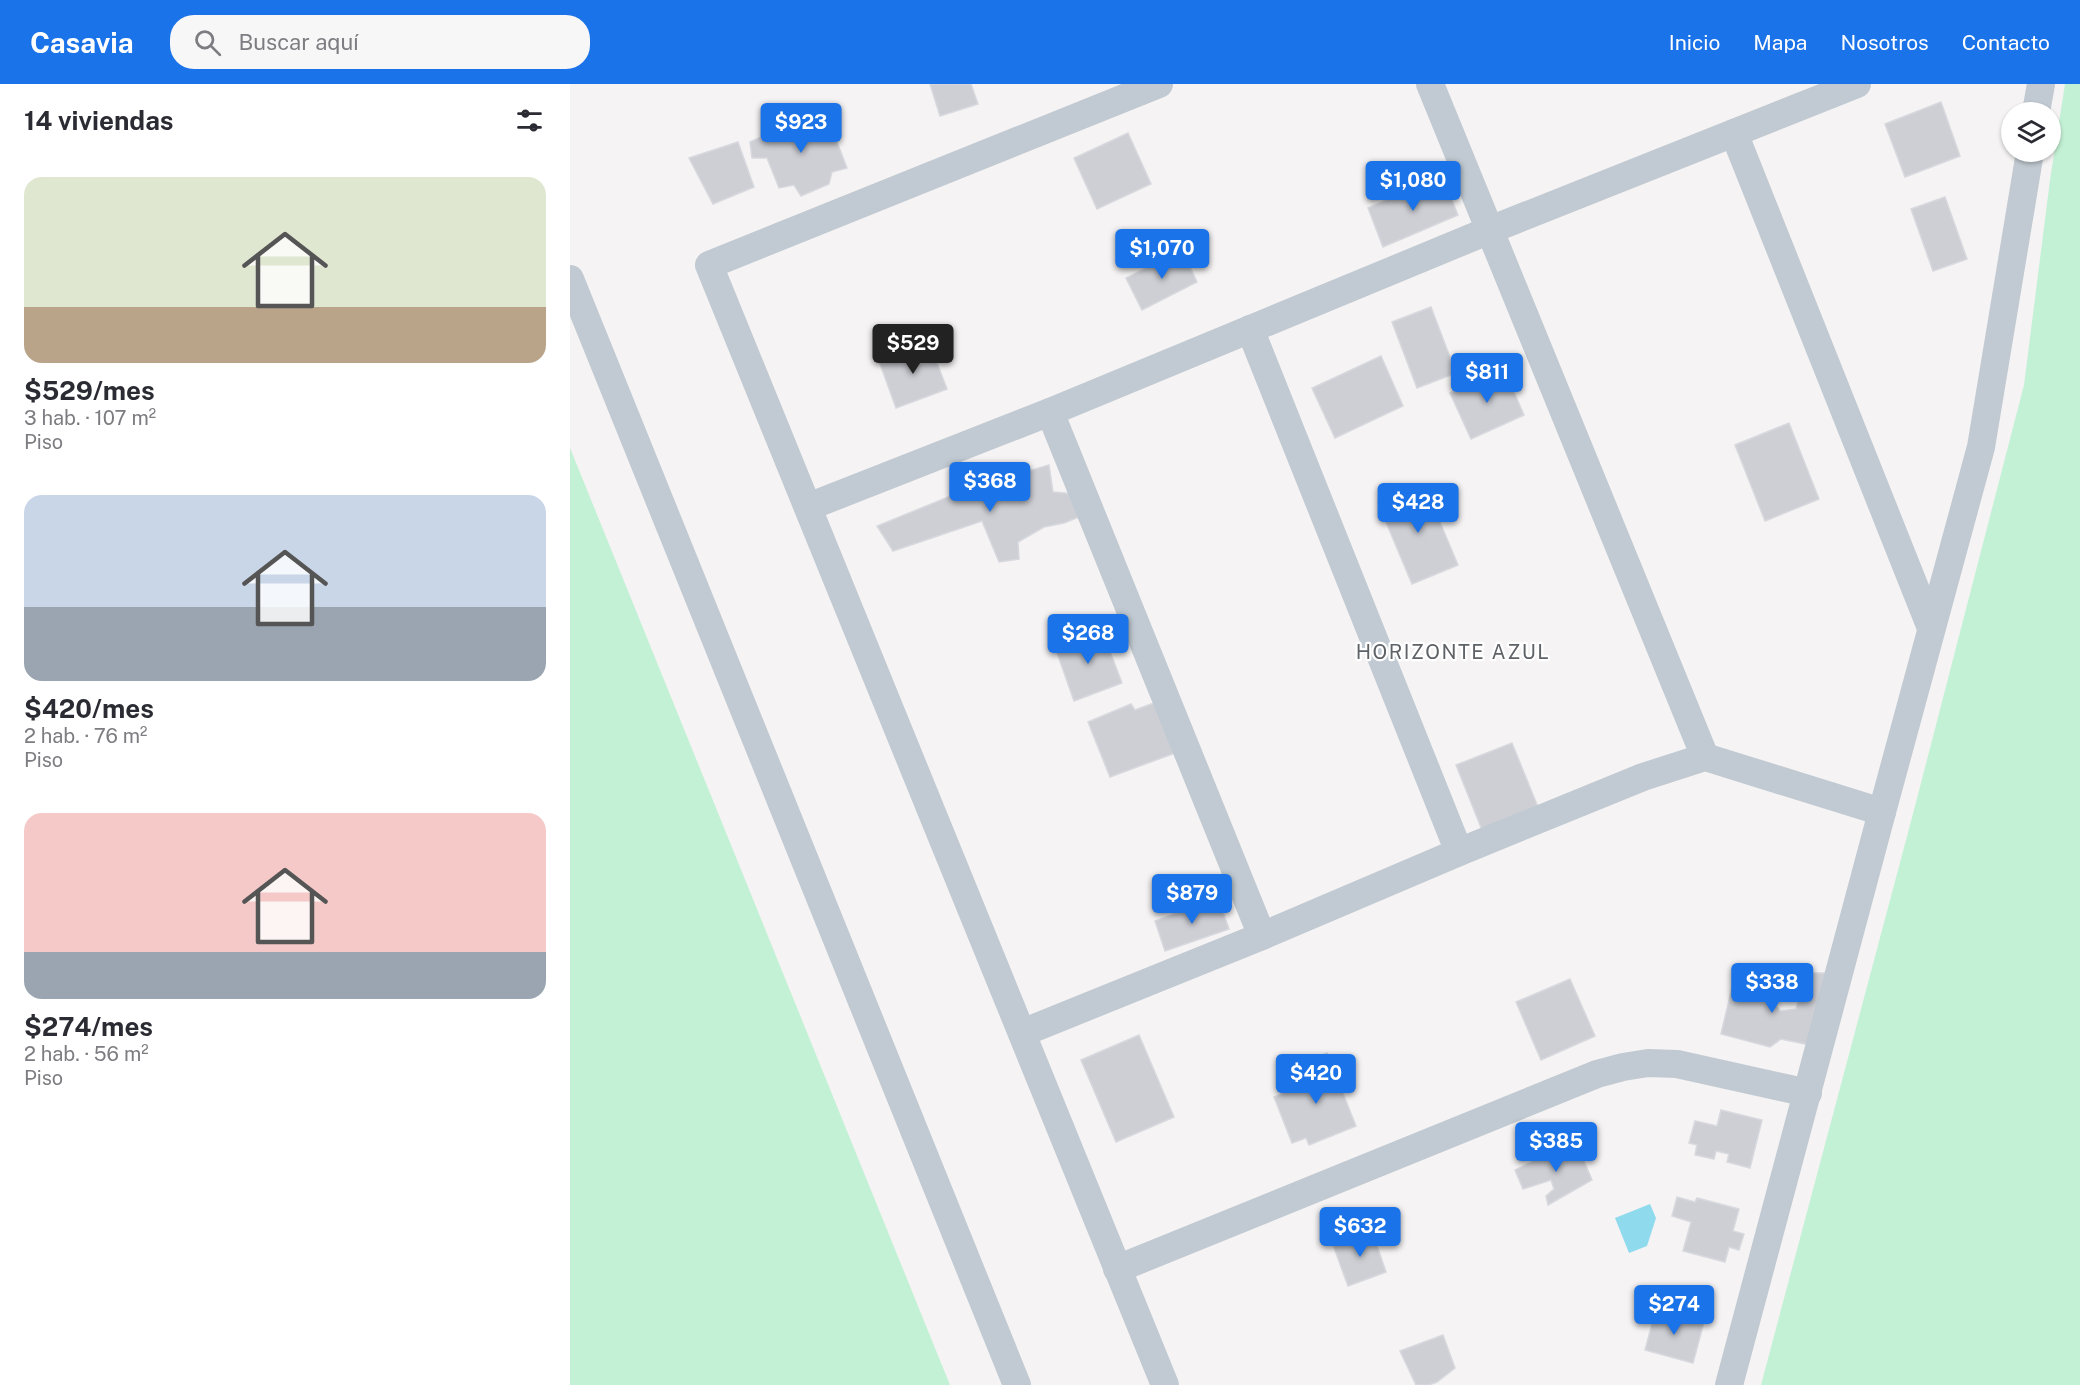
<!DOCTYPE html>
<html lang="es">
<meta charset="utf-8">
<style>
body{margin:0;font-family:"Public Sans",sans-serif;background:#f7f7f7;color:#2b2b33;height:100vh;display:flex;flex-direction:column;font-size:22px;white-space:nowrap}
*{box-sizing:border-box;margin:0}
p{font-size:20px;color:#7c7c81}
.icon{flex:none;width:33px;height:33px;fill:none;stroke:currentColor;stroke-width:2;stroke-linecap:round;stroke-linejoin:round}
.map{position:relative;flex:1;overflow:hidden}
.panel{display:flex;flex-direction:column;background:#fff;width:570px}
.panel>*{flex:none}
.tools{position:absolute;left:1431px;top:18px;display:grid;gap:12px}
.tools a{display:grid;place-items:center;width:60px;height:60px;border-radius:50%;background:#fff;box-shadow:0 2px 4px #0004;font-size:30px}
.price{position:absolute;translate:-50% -51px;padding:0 14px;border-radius:6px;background:#1a73e8;color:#fff;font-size:20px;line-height:39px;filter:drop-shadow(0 2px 3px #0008)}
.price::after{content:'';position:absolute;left:50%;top:36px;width:18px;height:14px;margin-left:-9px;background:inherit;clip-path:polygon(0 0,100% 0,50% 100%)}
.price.current{background:#222;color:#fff}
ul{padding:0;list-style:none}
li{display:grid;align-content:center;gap:12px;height:318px;padding:0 24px}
li span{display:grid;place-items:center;height:186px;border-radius:18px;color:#555}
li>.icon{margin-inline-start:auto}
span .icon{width:108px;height:108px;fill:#fffc;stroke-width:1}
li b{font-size:26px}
h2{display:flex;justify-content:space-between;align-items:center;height:72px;padding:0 24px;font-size:26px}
header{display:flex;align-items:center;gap:36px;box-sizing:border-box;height:84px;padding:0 30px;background:#1a73e8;color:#fff}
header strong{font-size:28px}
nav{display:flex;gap:33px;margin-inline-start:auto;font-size:21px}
.search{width:420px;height:54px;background:#f7f7f7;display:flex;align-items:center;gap:15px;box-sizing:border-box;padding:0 21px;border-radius:24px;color:#7c7c81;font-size:22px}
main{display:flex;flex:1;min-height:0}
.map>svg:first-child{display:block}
</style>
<header>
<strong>Casavia</strong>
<div class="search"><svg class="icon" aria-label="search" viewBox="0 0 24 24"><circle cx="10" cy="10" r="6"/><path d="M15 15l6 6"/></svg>Buscar aquí</div>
<nav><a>Inicio</a><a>Mapa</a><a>Nosotros</a><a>Contacto</a></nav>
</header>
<main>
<section class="panel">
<h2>14 viviendas<svg class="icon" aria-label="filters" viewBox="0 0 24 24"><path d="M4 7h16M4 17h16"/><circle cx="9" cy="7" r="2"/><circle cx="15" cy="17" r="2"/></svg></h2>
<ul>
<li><span style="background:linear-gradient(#dfe7d0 70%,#b9a48a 0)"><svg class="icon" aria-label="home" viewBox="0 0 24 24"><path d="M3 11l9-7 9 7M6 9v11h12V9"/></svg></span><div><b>$529/mes</b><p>3 hab. · 107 m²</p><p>Piso</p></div></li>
<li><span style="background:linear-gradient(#c9d6e8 60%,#9aa5b1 0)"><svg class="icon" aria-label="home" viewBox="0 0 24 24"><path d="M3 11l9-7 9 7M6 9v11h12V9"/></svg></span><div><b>$420/mes</b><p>2 hab. · 76 m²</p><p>Piso</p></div></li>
<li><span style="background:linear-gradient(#f6c9c9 75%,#9aa5b1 0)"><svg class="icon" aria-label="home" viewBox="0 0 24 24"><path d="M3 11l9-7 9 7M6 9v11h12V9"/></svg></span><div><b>$274/mes</b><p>2 hab. · 56 m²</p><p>Piso</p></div></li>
</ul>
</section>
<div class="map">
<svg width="1510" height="1301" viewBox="0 0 1510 1301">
<rect width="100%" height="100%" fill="#f5f3f3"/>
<g fill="#c3f1d5">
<path d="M 1495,0 L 1510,0 L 1510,1301 L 1191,1301 L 1344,726 L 1454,301 L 1480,96 Z"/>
<path d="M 0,364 L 380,1301 L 0,1301 Z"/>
</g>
<path fill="#90daee" d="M 1080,1120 L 1086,1134 L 1077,1162 L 1059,1169 L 1045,1134 Z"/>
<g fill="#cdcfd5" stroke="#d7d9de" stroke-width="1.5">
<path d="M 360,0 L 401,0 L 408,20 L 370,32 Z"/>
<path d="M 1371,18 L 1390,72 L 1335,93 L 1315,40 Z"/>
<path d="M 244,29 L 262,45 L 277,84 L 262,88 L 259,100 L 231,112 L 224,101 L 209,104 L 197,74 L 182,74 L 180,58 Z"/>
<path d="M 558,49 L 581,100 L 527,125 L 504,74 Z"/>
<path d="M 168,58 L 184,103 L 143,120 L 119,74 Z"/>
<path d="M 872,92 L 888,131 L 813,163 L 798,124 Z"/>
<path d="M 1375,113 L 1397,175 L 1363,187 L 1341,125 Z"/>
<path d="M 612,166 L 627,198 L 572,226 L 556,194 Z"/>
<path d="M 861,223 L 886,289 L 847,304 L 822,238 Z"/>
<path d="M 359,258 L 377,305 L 326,324 L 309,277 Z"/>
<path d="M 811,272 L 833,322 L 765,354 L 742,304 Z"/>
<path d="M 934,285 L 954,331 L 901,355 L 880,309 Z"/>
<path d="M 1219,339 L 1249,415 L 1195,437 L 1165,361 Z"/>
<path d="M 479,381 L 483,408 L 505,410 L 509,433 L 494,439 L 474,443 L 448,458 L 449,475 L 429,478 L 412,437 L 323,467 L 307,442 L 398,405 Z"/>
<path d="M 854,400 L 888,481 L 842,500 L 808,419 Z"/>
<path d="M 532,546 L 552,599 L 504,617 L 485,563 Z"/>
<path d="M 584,619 L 605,669 L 540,693 L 518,638 L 561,620 L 565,626 Z"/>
<path d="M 942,659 L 968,723 L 912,746 L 886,681 Z"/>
<path d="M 648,814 L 659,845 L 595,867 L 585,837 Z"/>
<path d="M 1236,889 L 1255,889 L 1240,961 L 1211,955 L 1200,963 L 1151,950 L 1164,895 L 1190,901 L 1188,913 L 1204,918 L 1210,927 L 1226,925 Z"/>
<path d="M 1000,895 L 1025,952 L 971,976 L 946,918 Z"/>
<path d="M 569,951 L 604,1033 L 546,1058 L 511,976 Z"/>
<path d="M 757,969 L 786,1042 L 739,1061 L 736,1054 L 722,1059 L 704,1013 L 741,998 L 733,979 Z"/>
<path d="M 1151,1026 L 1192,1036 L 1180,1084 L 1157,1078 L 1159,1070 L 1146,1067 L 1144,1075 L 1125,1071 L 1127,1061 L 1119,1059 L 1125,1037 L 1147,1042 Z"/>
<path d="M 993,1062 L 1014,1077 L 1022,1096 L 978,1121 L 976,1112 L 984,1105 L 981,1096 L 953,1105 L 945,1086 Z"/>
<path d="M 1107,1113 L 1125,1118 L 1127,1114 L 1169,1125 L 1163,1147 L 1174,1150 L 1169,1166 L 1159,1163 L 1155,1178 L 1113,1167 L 1121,1138 L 1102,1132 Z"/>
<path d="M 802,1147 L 816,1188 L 778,1202 L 763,1161 Z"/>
<path d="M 1086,1225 L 1134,1238 L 1123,1279 L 1075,1266 Z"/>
<path d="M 873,1251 L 885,1284 L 867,1298 L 859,1301 L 846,1301 L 830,1267 Z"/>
</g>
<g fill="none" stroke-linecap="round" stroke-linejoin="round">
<g stroke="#c1cad2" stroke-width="28">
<path d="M 589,0 L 139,181 L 595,1301"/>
<path d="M 860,0 L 1135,673"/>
<path d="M 1466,28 L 1471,0"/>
<path d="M 1164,49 L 1361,544"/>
<path d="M 0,195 L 447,1301"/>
<path d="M 680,245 L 889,768"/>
<path d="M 480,328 L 692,852"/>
<path d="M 238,423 L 480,328 L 920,146 L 1287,0"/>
<path d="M 452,949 L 692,852 L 889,768 L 1073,693 L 1135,673 L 1312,728"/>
<path d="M 547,1185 L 1027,990 L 1053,983 L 1078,979 L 1107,980 L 1238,1009"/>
<path d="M 1159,1301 L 1312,728 L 1411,363 L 1460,68"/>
</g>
</g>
<g text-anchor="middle" stroke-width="4.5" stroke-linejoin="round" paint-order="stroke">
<g font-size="20" letter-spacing="1.5" fill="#5f6368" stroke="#fff">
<text x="883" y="575">HORIZONTE AZUL</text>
</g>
</g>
</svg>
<div class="tools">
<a><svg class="icon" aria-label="layers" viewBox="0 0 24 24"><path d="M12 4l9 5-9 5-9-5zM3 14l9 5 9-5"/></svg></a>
</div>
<b class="price" style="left:231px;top:70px">$923</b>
<b class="price" style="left:843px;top:128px">$1,080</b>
<b class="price" style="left:592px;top:196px">$1,070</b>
<b class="price current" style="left:343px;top:291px">$529</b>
<b class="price" style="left:917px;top:320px">$811</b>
<b class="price" style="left:420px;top:429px">$368</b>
<b class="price" style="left:848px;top:450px">$428</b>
<b class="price" style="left:518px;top:581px">$268</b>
<b class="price" style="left:622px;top:841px">$879</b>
<b class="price" style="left:1202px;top:930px">$338</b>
<b class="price" style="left:746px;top:1021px">$420</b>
<b class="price" style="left:986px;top:1089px">$385</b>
<b class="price" style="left:790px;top:1174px">$632</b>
<b class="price" style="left:1104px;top:1252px">$274</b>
</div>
</main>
